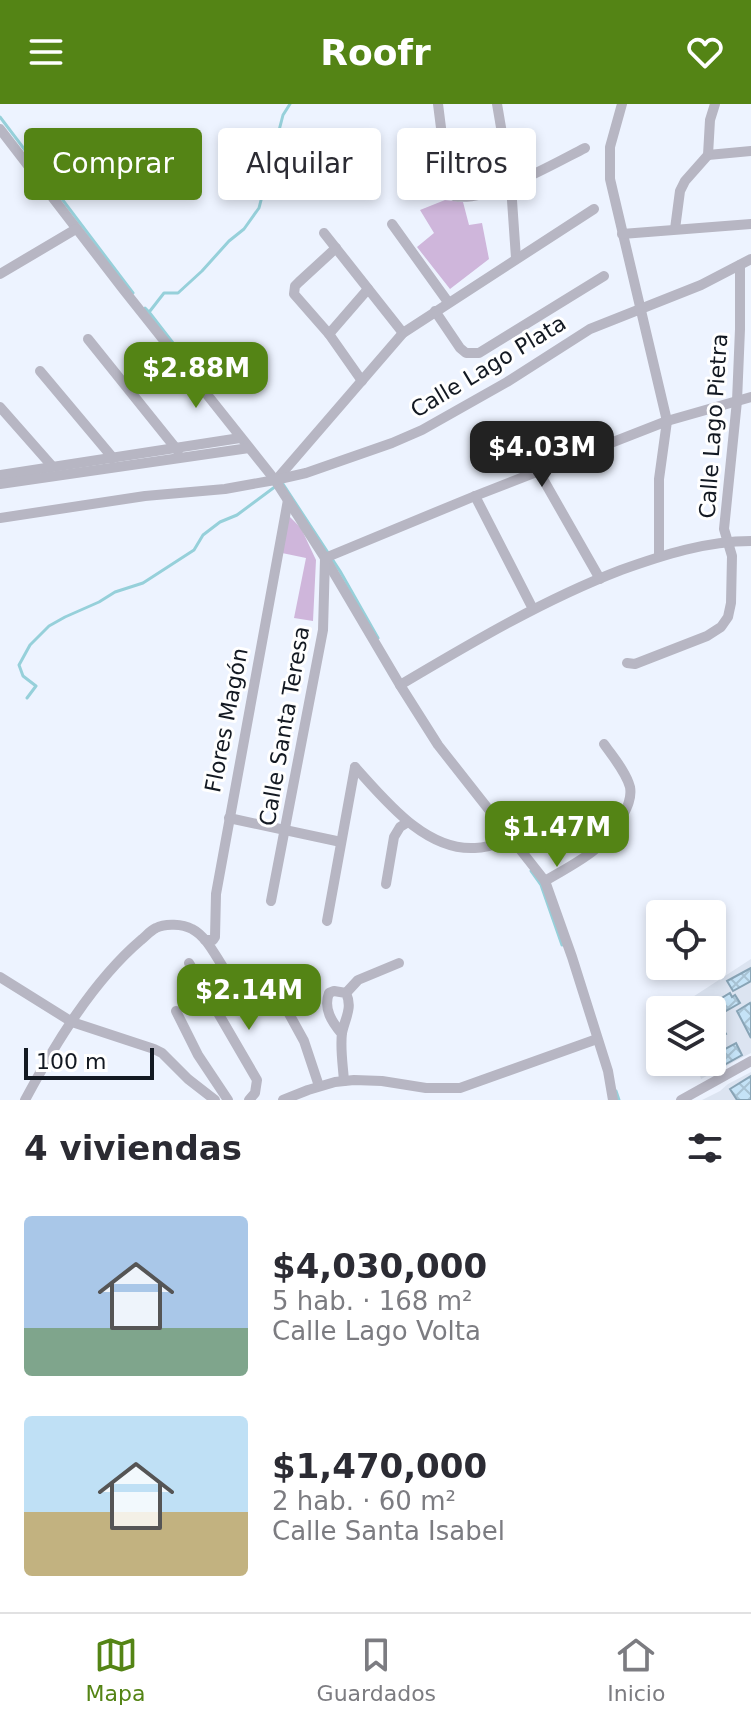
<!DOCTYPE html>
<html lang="es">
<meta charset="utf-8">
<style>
body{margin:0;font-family:"DejaVu Sans",sans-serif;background:#f7f7f7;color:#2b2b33;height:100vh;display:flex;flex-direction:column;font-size:30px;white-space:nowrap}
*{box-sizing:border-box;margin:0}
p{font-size:26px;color:#7c7c81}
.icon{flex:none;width:44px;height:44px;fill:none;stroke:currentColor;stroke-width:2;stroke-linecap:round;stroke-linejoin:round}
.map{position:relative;height:996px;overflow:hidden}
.sheet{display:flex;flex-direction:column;background:#fff;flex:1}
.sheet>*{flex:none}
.top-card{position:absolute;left:24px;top:24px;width:704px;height:72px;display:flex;gap:16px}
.buttons{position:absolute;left:646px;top:796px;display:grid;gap:16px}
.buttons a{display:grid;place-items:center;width:80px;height:80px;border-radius:8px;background:#fff;box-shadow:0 4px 12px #0003;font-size:40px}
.scale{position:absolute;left:24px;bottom:20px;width:130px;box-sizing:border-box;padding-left:8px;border:4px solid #131922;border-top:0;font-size:22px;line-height:28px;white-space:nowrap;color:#131922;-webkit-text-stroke:6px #fff;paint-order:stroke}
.price{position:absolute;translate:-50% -68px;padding:0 18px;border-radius:16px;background:#548415;color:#fff;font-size:26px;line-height:52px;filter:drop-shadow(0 2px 4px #0008)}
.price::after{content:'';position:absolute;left:50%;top:48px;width:24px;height:18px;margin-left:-12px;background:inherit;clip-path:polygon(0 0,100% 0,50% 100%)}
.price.on{background:#222;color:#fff}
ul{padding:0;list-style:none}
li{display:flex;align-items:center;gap:24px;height:200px;padding:0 24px}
li span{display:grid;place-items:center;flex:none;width:224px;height:160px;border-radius:8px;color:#555}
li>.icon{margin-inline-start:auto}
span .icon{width:96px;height:96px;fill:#fffc;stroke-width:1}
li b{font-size:34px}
h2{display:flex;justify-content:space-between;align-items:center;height:96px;padding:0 24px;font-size:34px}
.tag{padding:0 28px;border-radius:8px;background:#fff;box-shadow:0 4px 12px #0003;font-size:28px;line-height:72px}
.tag.on{background:#548415;color:#fff}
header{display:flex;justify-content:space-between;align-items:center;height:104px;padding:0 24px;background:#548415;color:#fff;font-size:36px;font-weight:800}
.tab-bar{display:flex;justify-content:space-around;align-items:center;height:112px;border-top:2px solid #e1e1e2;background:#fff;font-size:22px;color:#7c7c81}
.tab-bar a{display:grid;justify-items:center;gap:4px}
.tab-bar .on{color:#548415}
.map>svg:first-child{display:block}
</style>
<header><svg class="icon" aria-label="menu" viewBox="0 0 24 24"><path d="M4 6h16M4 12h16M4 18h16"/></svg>Roofr<svg class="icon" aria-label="heart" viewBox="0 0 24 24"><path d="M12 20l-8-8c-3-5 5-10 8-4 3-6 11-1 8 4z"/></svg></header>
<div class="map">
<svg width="751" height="996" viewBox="0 0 751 996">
<defs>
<pattern id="building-cross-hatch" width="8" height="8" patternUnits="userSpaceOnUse" patternTransform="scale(2)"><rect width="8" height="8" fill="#c5e3f7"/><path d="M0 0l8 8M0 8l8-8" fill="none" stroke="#a8c2d3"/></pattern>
</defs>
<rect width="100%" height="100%" fill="#edf3ff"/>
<g fill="#dce4f1">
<path d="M 751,855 L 751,949 L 701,975 L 696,958 L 712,958 L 712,906 L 683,906 L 682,900 Z"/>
<path d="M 751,968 L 751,996 L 702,996 L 720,987 L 728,980 Z"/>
</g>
<g fill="#cfb6db">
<path d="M 445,96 L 463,98 L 469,121 L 482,119 L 489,155 L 450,185 L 417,143 L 434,129 L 420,106 Z"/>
<path d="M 289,412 L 301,424 L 316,456 L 313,517 L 294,514 L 306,454 L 282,449 Z"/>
</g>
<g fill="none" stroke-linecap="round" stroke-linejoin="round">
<g stroke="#96d0da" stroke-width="3">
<path d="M 0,13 L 133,189"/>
<path d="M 145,204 L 149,208 L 197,270"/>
<path d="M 150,207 L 164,189 L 178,189 L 202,167 L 229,137 L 244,125 L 259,104 L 283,11 L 290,0"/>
<path d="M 281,377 L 340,467 L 378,534"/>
<path d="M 27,594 L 36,582 L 23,572 L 19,561 L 30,541 L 49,522 L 65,513 L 99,498 L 115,488 L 143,479 L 194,446 L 203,431 L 220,418 L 237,411 L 276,382"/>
<path d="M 531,767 L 541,781 L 562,841"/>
<path d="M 616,987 L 619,996"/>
</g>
</g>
<g fill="url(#building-cross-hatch)" stroke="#88a4b6" stroke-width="2">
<path d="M 751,864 L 751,877 L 733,887 L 727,877 Z"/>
<path d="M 730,889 L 732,893 L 735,891 L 740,899 L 712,915 L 712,906 L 702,906 Z"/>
<path d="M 750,899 L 751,902 L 751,934 L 737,907 Z"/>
<path d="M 719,919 L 726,930 L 712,938 L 712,923 Z"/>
<path d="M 736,939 L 742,951 L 708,970 L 701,958 L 712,958 L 712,952 Z"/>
<path d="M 751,972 L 751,996 L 737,996 L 730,985 Z"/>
</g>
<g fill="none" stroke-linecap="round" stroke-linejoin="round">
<g stroke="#b7b6c3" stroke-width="10">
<path d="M 438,0 L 448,79 L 454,92 C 487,99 555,59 585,44"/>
<path d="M 497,0 L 511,82 L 516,154"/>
<path d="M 622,0 L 610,43 L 610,75 L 667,317 L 659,375 L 659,452"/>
<path d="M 0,25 L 123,185 L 275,376 L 325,454 L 400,581 L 438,641 L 545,777 L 572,853 L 608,967 L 613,996"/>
<path d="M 708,51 L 751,47"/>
<path d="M 392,120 L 448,198"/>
<path d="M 675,125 L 680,87 L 685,77 L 708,51 L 710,16 L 715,0"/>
<path d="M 324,129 L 403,229"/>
<path d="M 622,130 L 751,120"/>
<path d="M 336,144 L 299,178 L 295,182 L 294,190 L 329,230 L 362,277"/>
<path d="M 0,170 L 76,125"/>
<path d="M 435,207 L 460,244 L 466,249 L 479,249 L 604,172"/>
<path d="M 329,230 L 368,185"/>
<path d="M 88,235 L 178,347"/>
<path d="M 40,267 L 113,354"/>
<path d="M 0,303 L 52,362"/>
<path d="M 539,368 L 600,475"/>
<path d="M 0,371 L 240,334"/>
<path d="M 277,375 L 403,229 L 594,105"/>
<path d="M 0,380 L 249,344"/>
<path d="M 475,392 L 533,505"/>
<path d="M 0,414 L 145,392 L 225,385 L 275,376 L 306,369 L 392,339 L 422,326 L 507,278 L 590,225 L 701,181 L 751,155"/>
<path d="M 627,559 L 635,560 L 707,532 L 721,523 L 728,513 L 731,499 L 732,452 L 724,425 L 737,297 L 740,225 L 740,161"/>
<path d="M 400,581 C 471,539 543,496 621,466 C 663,451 706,437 751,437"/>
<path d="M 355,663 C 385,696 425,747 475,744 C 487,744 500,739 511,735"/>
<path d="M 229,714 L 341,738"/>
<path d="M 545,777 C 577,758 603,747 622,713 C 627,704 632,694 630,683 C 626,668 613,653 604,640"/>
<path d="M 386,780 L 394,733 L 400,723 L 408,718"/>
<path d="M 271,797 L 323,526 L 325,454 L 475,392 L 667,317 L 751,293"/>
<path d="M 327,817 L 355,663"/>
<path d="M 205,836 L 213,836 L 215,833 L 216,790 L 288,396"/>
<path d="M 189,859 L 257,976 L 255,989 L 249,996"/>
<path d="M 265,866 L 304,937 L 319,982"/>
<path d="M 0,873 L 72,918 L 154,945 L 162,949 L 188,975 L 215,996"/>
<path d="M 346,889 L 358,876 L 399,859"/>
<path d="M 176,907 L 198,951 L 228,996"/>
<path d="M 342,930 C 332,918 323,905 329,889 L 334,887 L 346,889 C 353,904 345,914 342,929 C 340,944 343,962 344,977"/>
<path d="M 25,996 C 55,940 93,877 141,836 C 146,832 151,826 156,824 C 165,819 183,820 192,825 C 206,832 215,851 223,863"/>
<path d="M 283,996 L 308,986 L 335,978 L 354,976 L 382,977 L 426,984 L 460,984 L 597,935"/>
<path d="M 681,996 L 751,957"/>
</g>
</g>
<g text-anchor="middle" stroke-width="6" stroke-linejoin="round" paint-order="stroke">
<g font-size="22" fill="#131922" stroke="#fff">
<text transform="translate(488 262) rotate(-31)" y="8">Calle Lago Plata</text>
<text transform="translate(713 322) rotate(-86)" y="8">Calle Lago Pietra</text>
<text transform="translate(226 616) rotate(-79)" y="8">Flores Magón</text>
<text transform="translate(284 622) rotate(-80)" y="8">Calle Santa Teresa</text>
</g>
</g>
</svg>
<div class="buttons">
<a><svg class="icon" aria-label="locate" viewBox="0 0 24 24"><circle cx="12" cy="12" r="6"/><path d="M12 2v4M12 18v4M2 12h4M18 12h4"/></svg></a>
<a><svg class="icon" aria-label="layers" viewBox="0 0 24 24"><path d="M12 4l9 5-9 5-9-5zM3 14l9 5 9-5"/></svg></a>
</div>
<div class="scale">100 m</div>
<b class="price" style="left:196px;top:306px">$2.88M</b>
<b class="price on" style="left:542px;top:385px">$4.03M</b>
<b class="price" style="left:557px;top:765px">$1.47M</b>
<b class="price" style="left:249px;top:928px">$2.14M</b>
<div class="top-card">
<a class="tag on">Comprar</a>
<a class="tag">Alquilar</a>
<a class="tag">Filtros</a>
</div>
</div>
<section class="sheet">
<h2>4 viviendas<svg class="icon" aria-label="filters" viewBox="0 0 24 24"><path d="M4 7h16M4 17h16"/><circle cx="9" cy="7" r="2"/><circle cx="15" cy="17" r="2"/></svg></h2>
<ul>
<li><span style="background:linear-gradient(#a9c7e8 70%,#7fa58c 0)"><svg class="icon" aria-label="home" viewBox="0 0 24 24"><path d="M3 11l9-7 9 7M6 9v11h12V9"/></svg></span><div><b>$4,030,000</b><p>5 hab. · 168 m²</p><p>Calle Lago Volta</p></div></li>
<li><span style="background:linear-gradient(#bfe0f5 60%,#c2b280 0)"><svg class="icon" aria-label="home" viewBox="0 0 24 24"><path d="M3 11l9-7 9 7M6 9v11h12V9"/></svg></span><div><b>$1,470,000</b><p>2 hab. · 60 m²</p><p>Calle Santa Isabel</p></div></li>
</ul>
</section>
<nav class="tab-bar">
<a class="on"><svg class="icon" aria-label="map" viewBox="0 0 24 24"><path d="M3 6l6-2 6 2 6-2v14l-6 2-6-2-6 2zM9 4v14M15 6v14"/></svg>Mapa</a>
<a><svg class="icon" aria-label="saved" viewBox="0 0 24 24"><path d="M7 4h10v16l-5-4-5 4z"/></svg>Guardados</a>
<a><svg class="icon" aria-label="home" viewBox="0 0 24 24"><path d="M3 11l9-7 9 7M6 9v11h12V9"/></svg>Inicio</a>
</nav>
